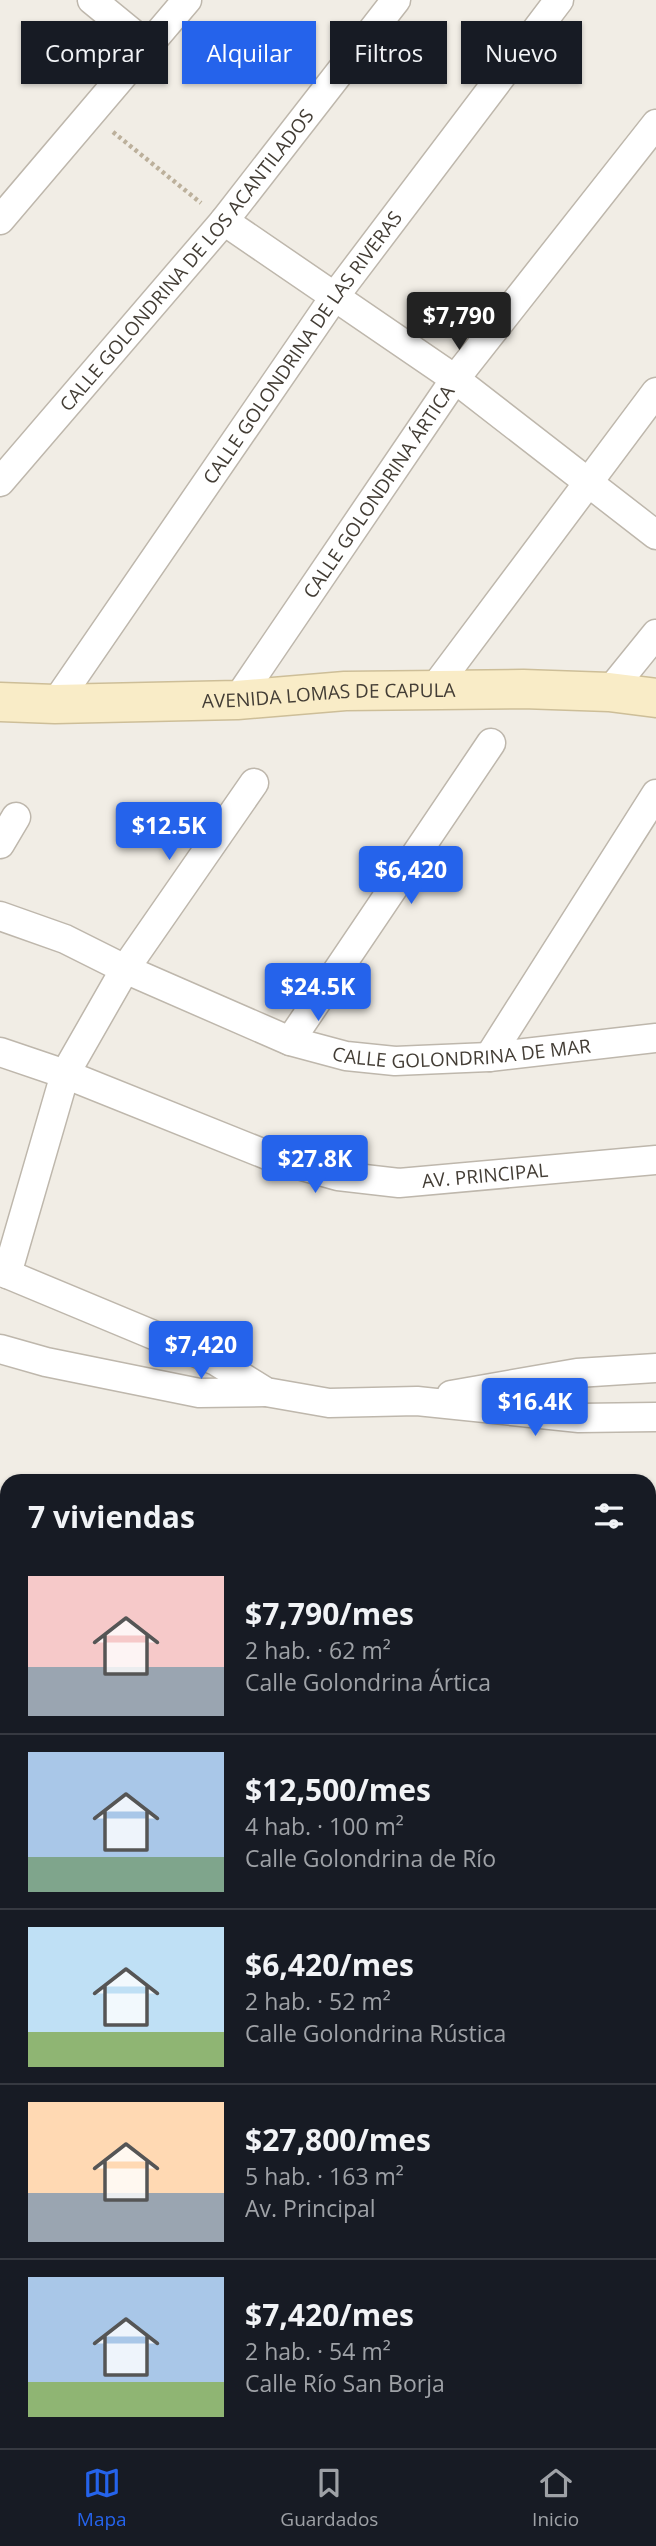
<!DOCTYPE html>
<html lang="es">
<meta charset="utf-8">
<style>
body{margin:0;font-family:"Open Sans",sans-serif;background:#20242c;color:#f1f3f6;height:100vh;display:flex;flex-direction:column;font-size:26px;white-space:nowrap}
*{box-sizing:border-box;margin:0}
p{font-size:23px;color:#9ea1a6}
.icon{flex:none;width:38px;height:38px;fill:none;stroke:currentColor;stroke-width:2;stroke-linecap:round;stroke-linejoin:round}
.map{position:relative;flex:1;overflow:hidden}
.details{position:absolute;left:0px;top:1474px;width:656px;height:975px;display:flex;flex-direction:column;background:#171b24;border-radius:21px 21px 0 0;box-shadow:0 2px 5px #0004}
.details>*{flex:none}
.top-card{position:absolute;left:21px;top:21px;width:614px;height:63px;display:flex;gap:14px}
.price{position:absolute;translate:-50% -60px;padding:0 16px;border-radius:7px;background:#2563eb;color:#fff;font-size:23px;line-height:46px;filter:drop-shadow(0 2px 4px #0008)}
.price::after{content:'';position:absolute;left:50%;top:42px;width:21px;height:16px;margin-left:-10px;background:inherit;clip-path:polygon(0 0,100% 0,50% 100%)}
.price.selected{background:#222;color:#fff}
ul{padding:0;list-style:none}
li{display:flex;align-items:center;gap:21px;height:175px;padding:0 28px}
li+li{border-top:2px solid #363941}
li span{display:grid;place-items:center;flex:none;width:196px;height:140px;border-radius:0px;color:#555}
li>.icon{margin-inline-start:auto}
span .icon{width:84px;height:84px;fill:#fffc;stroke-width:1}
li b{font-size:30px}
h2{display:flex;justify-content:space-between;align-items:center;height:84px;padding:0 28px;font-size:30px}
.tag{padding:0 24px;border-radius:0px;background:#171b24;box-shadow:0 2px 5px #0004;font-size:24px;line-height:63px}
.tag.selected{background:#2563eb;color:#fff}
.tab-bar{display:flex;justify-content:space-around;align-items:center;height:98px;border-top:2px solid #363941;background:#171b24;font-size:19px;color:#9ea1a6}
.tab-bar a{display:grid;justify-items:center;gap:4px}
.tab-bar .selected{color:#2563eb}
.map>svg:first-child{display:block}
</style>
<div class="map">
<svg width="656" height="2448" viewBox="0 0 656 2448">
<rect width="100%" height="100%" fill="#f1ede5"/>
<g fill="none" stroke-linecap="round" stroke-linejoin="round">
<g stroke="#beb7ac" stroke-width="31">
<g id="street">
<path d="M 92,0 L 147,45"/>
<path d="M 0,220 L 187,0"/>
<path d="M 224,221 L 455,379 L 656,535"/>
<path id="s1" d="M 0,482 L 224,221 L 396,0"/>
<path d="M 433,690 L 656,392"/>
<path d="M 609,692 L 656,634"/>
<path id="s2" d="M 237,700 L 455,379 L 656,124"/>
<path id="s3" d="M 55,704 L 335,296 L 559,0"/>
<path d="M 0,844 L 16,817"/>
<path id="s4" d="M 0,916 L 65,939 L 125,969 L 290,1041 L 346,1056 L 395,1061 L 489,1057 L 656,1038"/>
<path d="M 290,1041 L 491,743"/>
<path id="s5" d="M 0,1052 L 65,1074 L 277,1159 L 338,1176 L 399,1183 L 656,1160"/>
<path d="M 489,1057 L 656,794"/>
<path d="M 0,1271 L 216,1361 L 266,1392 L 329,1403 L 417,1401 L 579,1418 L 656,1417"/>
<path d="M 7,1274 L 65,1074 L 125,969 L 254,783"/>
<path d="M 0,1349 L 46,1362 L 199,1393 L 266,1392"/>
<path d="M 451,1395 L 577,1373 L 656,1368"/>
<path d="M 0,1573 L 7,1574"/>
<path d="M 649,1626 L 656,1625"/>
<path d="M 649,1782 L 656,1785"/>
<path d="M 649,1885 L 656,1882"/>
<path d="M 649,1963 L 656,1960"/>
<path d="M 0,2018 L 7,2015"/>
<path d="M 649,2256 L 656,2251"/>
<path d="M 649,2283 L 656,2292"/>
<path d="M 487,2441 L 496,2448"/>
<path d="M 265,2448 L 268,2441"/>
</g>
</g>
<g stroke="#cdbe98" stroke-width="41">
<g id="secondary">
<path id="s6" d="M 0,702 L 55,704 L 237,700 L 345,691 L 523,689 L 609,692 L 656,698"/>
</g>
</g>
<path stroke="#bcb09b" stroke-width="4.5" stroke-dasharray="3.5 3.5" stroke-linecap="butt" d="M 113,132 L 201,203"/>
<use href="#street" stroke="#fff" stroke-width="28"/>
<use href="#secondary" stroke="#f9ecc7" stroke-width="38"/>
</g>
<g text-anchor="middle" stroke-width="7" stroke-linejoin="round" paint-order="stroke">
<g font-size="19" fill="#433d35" stroke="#fff">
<text dy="7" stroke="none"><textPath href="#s1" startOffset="290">CALLE GOLONDRINA DE LOS ACANTILADOS</textPath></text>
<text dy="7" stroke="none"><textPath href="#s3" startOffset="434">CALLE GOLONDRINA DE LAS RIVERAS</textPath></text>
<text dy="7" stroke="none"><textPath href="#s2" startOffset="252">CALLE GOLONDRINA ÁRTICA</textPath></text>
<text dy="7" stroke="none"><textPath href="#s6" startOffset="329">AVENIDA LOMAS DE CAPULA</textPath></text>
<text dy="7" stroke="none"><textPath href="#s4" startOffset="490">CALLE GOLONDRINA DE MAR</textPath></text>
<text dy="7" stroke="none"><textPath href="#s5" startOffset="508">AV. PRINCIPAL</textPath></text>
</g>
</g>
</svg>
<b class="price selected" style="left:459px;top:352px">$7,790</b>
<b class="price" style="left:169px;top:862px">$12.5K</b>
<b class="price" style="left:411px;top:906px">$6,420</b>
<b class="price" style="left:318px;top:1023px">$24.5K</b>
<b class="price" style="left:315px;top:1195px">$27.8K</b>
<b class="price" style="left:201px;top:1381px">$7,420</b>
<b class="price" style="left:535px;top:1438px">$16.4K</b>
<div class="top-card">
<a class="tag">Comprar</a>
<a class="tag selected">Alquilar</a>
<a class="tag">Filtros</a>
<a class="tag">Nuevo</a>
</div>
<section class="details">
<h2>7 viviendas<svg class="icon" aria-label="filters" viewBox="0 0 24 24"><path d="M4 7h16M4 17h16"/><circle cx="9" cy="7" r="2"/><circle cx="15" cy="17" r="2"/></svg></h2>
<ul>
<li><span style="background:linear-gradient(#f6c9c9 65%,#9aa5b1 0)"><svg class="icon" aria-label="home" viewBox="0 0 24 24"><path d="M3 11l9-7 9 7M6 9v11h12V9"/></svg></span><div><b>$7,790/mes</b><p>2 hab. · 62 m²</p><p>Calle Golondrina Ártica</p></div></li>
<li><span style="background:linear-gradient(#a9c7e8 75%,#7fa58c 0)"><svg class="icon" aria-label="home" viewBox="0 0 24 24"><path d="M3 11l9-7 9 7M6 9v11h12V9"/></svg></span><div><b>$12,500/mes</b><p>4 hab. · 100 m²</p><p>Calle Golondrina de Río</p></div></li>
<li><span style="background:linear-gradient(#bfe0f5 75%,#8fb573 0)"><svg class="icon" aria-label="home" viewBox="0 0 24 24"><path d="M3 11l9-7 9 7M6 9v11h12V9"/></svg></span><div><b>$6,420/mes</b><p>2 hab. · 52 m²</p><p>Calle Golondrina Rústica</p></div></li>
<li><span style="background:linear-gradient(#ffd9b3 65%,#9aa5b1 0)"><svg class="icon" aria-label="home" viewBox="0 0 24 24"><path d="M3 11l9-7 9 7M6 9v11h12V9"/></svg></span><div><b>$27,800/mes</b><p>5 hab. · 163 m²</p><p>Av. Principal</p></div></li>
<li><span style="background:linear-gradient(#a9c7e8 75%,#8fb573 0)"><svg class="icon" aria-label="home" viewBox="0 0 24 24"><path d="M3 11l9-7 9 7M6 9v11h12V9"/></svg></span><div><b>$7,420/mes</b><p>2 hab. · 54 m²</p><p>Calle Río San Borja</p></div></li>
</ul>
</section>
</div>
<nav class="tab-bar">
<a class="selected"><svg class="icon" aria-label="map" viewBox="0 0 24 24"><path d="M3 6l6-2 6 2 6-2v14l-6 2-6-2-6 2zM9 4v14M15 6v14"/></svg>Mapa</a>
<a><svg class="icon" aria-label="saved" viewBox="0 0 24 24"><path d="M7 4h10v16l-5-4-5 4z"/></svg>Guardados</a>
<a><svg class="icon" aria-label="home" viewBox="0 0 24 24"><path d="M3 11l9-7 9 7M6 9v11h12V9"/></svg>Inicio</a>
</nav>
